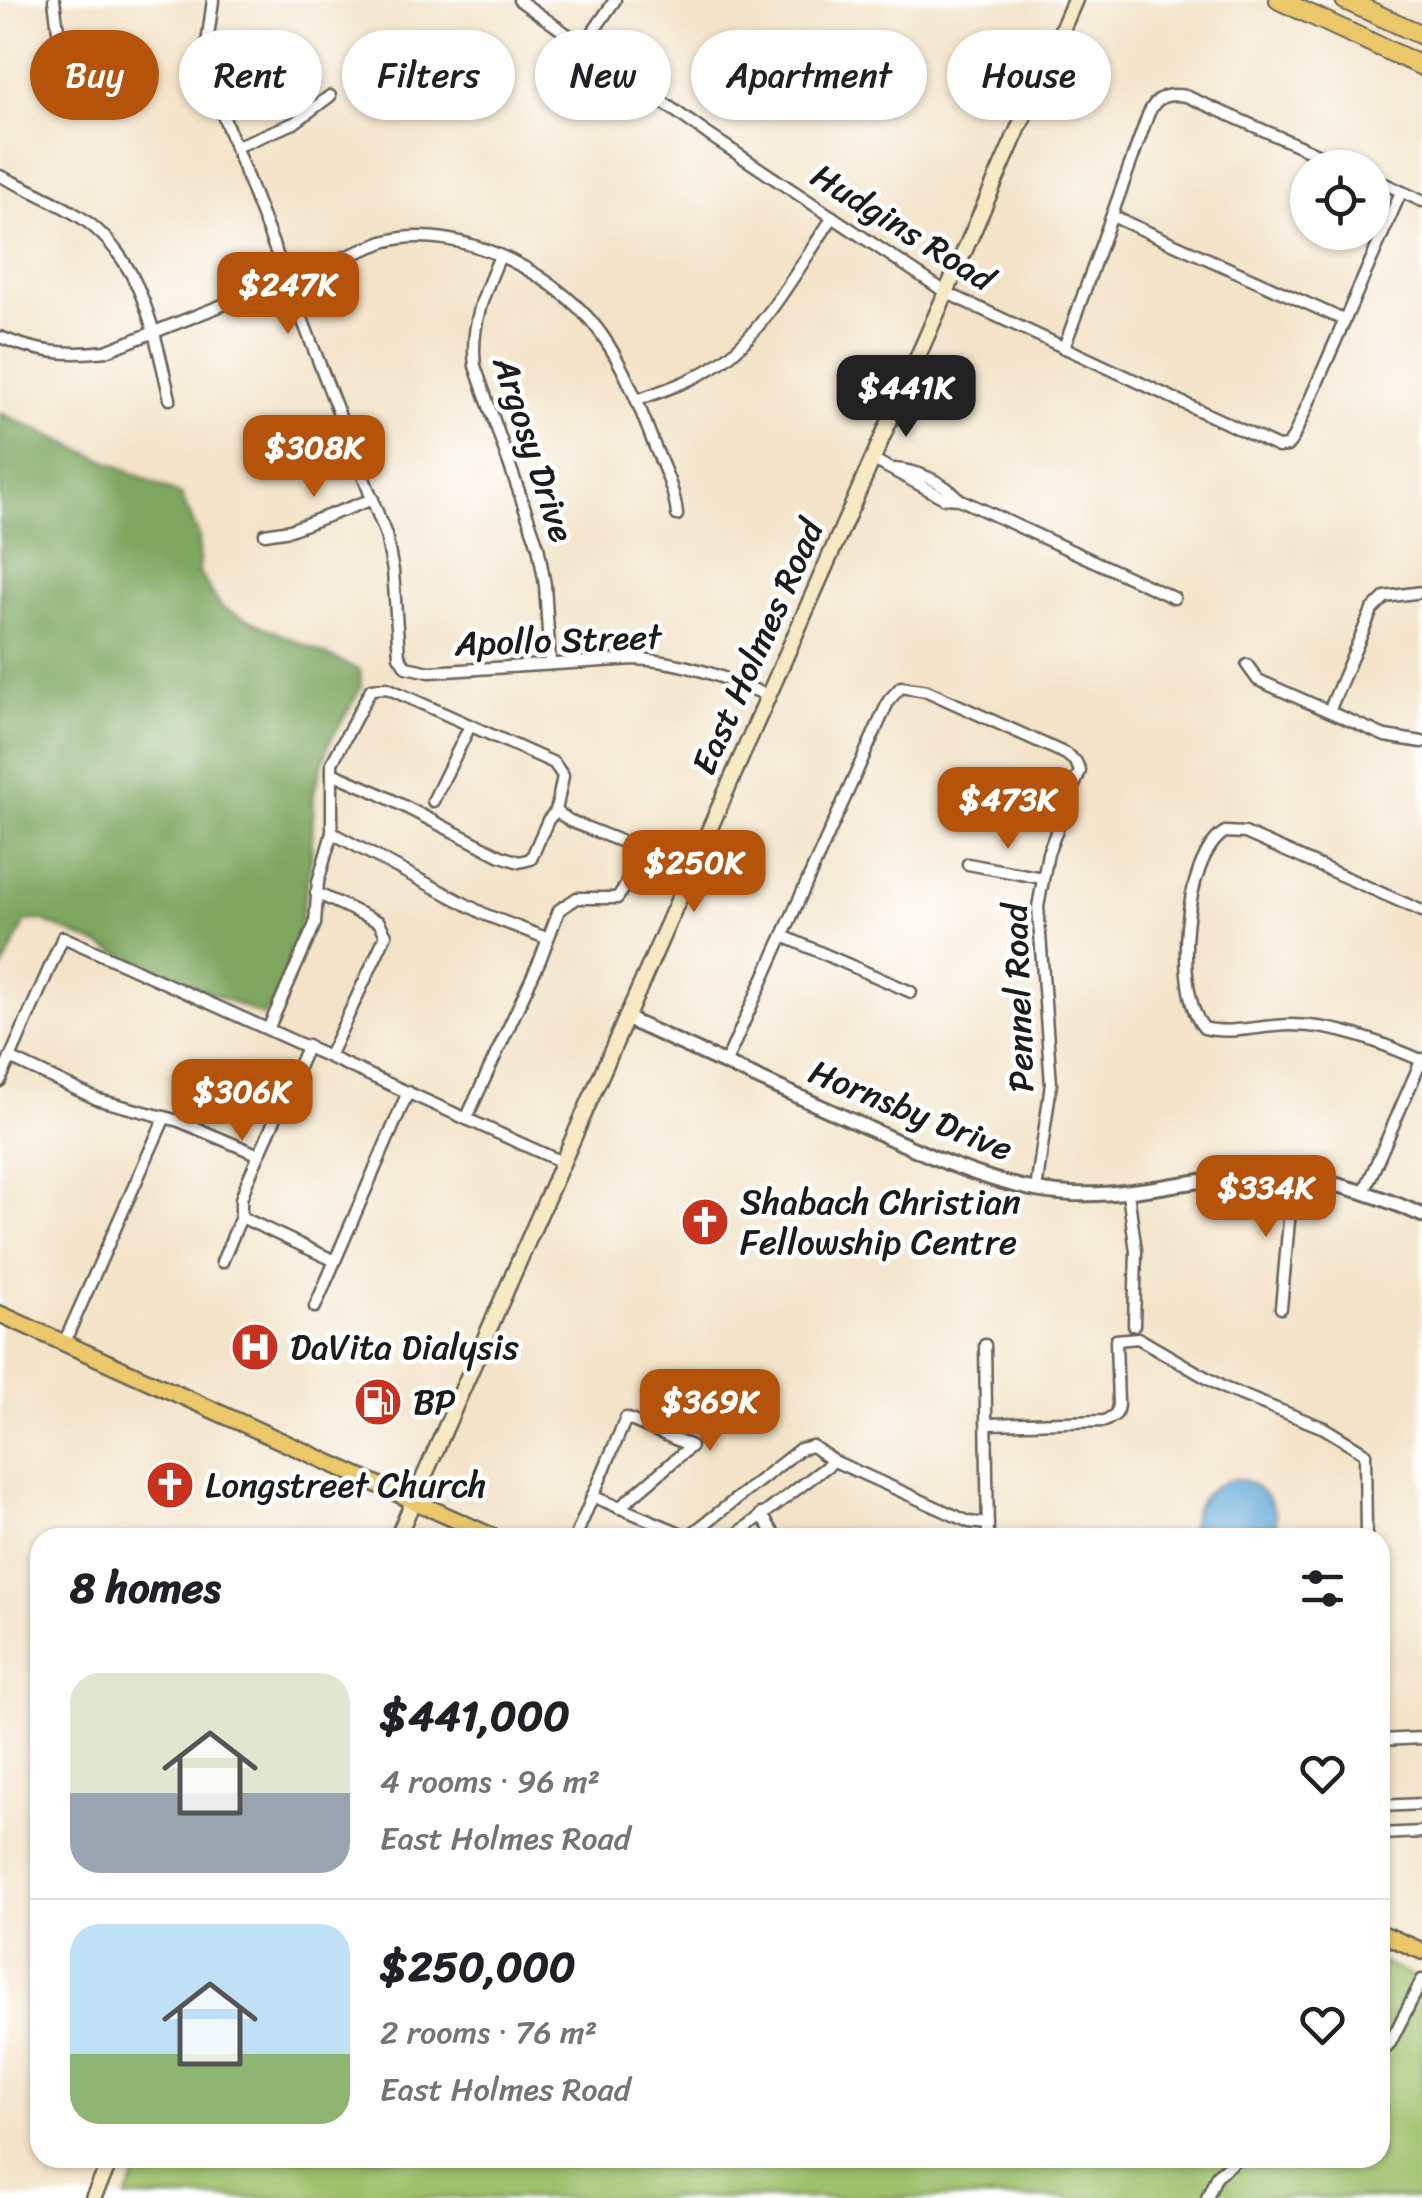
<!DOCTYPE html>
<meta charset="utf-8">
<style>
body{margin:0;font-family:Sriracha,sans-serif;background:#f6f6f6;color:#202124;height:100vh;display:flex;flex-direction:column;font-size:38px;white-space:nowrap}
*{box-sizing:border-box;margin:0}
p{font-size:32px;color:#757577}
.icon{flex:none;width:55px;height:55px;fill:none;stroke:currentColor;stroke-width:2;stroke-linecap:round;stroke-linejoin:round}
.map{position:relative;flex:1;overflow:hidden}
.details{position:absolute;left:30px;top:1528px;width:1360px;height:640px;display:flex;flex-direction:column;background:#fff;border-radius:30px;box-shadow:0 2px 8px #0004}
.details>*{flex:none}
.top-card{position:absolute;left:30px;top:30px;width:1362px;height:90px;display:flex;gap:20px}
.fabs{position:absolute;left:1290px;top:150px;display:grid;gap:20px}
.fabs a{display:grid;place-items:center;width:100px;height:100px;border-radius:50%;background:#fff;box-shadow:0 2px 8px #0004;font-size:50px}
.price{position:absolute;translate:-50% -85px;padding:0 22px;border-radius:20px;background:#b45309;color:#fff;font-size:32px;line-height:65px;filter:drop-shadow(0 2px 5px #0008)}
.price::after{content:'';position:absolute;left:50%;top:60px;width:30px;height:22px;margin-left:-15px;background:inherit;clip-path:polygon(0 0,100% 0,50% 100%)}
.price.on{background:#222;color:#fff}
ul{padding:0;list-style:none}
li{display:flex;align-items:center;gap:30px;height:250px;padding:0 40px}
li+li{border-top:2px solid #e0e0e0}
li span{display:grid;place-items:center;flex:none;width:280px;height:200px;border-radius:30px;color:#555}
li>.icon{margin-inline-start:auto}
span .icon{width:120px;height:120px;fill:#fffc;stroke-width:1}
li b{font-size:42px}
h2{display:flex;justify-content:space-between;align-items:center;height:120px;padding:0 40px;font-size:42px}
.pill{padding:0 35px;border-radius:45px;background:#fff;box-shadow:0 2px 8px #0004;font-size:35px;line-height:90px}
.pill.on{background:#b45309;color:#fff}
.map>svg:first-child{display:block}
</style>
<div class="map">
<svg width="1422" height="2198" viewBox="0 0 1422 2198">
<rect width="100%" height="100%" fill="#fff"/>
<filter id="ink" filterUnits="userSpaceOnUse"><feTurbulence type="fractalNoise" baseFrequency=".01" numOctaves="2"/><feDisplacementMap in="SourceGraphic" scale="20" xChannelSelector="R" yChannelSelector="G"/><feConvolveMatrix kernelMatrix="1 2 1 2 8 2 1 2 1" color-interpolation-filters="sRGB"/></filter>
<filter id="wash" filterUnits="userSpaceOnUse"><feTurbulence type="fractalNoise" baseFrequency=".0048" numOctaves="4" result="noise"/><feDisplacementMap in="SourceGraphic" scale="40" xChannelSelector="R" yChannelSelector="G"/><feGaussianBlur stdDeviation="2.25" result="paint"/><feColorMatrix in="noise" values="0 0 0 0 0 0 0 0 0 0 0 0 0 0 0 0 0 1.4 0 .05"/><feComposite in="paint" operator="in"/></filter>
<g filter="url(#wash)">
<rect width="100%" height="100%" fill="#f3e3c8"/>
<path fill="#9ec06a" stroke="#5d6e43" stroke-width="2.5" d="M 1380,1962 L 1422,1981 L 1422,2198 L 126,2198 L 144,2158 L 1380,2158 Z"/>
<path fill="#7ea65e" stroke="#4d613d" stroke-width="2.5" d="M 0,413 L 181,495 L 199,536 L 199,573 L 222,608 L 360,670 L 361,688 L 329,743 L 314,791 L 311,859 L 299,929 L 279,992 L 264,1016 L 41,920 L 26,921 L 0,974 Z"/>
<path fill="#60a7d6" stroke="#3e6279" stroke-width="2.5" d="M 1237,1479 C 1264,1484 1285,1512 1272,1537 L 1192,1537 C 1188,1506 1208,1484 1237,1479 Z"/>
</g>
<g filter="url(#ink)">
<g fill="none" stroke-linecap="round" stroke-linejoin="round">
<g stroke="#676258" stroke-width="15">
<g id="minor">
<path d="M 54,0 L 60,45"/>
<path d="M 213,0 L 207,44 L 214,92 L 386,535 L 393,571 L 399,656 L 406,667 L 430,672 L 635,659 C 683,661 723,677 767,695"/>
<path d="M 519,0 L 709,135 L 947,293 L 1278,447 L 1287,446 L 1293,438 L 1401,192"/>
<path d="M 584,45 L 615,0"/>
<path d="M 235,147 L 294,123 L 330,96"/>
<path d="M 0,176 C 26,188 53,200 77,215 C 141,254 154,331 170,399"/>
<path d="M 1372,178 L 1422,201"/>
<path d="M 1112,216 L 1344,320"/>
<path d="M 500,256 C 484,293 470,325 475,366 L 538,546 L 545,585 L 550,663"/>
<path d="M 0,337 C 36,352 67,356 106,351 L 383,242 C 459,219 568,278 608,344 C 627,374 640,408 653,442 C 662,465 675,489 677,515"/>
<path d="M 1064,348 L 1148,115 C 1156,96 1167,93 1186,96 L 1349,168"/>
<path d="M 637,400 C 668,389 703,377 729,356 C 768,324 804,259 833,217"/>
<path d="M 874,460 L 944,498 L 959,499 L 1174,598"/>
<path d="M 893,469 C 916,470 942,481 958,498"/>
<path d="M 265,534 L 290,530 L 373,499"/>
<path d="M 1247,665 L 1258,680 L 1385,736 L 1422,742"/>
<path d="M 1329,711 L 1372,610 L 1385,597 L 1422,592"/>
<path d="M 332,773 L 378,793 L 501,856 L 519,862 L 531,859 L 548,820 L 556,811"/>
<path d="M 433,801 L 470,726"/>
<path d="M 332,833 L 486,915 L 546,938"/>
<path d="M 968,864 L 1042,878"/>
<path d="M 316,893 L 379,922 L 386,935 L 330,1054"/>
<path d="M 783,936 L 911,992"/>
<path d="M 269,1027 L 315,924 L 318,882 L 332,833 L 332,763 L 371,689 L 387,688 L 554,763 L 563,776 L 556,811 L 570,821 L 630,845 L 636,856 L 625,887 L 617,898 L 577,898 L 559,910 L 540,960 L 466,1119"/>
<path d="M 10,1058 L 99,1100 L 179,1121 L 259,1155"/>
<path d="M 1421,1060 C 1379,1042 1338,1025 1291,1025 C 1263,1025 1231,1035 1204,1028 C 1173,993 1183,857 1225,832 L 1245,833 L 1422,911"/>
<path d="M 725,1064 L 889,700 L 901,687 L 927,691 L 1066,754 L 1076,762 L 1080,771 L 1048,853 L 1038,907 L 1051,1084 L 1036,1190"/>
<path d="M 0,1081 L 63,937 L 562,1162"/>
<path d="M 1364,1192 L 1422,1059"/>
<path d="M 1128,1193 L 1136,1251 L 1134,1325"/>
<path d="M 241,1217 L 335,1261"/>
<path d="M 222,1262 L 241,1217 L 241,1199 L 247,1182 L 308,1045"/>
<path d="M 315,1307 L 408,1092"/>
<path d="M 1281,1308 L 1293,1177"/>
<path d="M 64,1343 L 165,1117"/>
<path d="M 985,1345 L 988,1538"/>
<path d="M 987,1424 L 1105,1421 L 1116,1414 L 1118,1405 L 1116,1340 L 1138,1338 L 1224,1388 L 1324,1428 L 1365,1453 L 1366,1538"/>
<path d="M 592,1496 L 692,1538"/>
<path d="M 761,1514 L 777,1538"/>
<path d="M 689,1536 L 800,1449 L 812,1446 L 834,1461"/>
<path d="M 575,1538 L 626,1418 L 691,1446 L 619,1508"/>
<path d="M 732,1538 L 834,1461 L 969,1522 L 988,1524"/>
<path d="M 1380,1740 L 1422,1738"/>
<path d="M 1380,1806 L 1422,1804"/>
<path d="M 1380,1834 L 1422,1832"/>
<path d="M 1380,2054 L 1390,2043 L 1422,1980"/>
<path d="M 1207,2198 L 1217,2175 L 1238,2158"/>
</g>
</g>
<g stroke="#676258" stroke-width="18">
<path id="tertiary" d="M 625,1018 C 699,1052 772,1084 846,1118 C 908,1146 969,1177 1036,1190 C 1113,1204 1173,1180 1247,1176 C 1308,1172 1367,1190 1422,1215"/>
</g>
<g stroke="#676258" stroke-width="19">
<g id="secondary">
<path d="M 397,1538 L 1075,0"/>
<path d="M 93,2198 L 112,2158"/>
</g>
</g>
<g stroke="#676258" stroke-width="20">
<g id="primary">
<path d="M 0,1314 L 496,1538"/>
<path d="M 1380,1933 L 1422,1951"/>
</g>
</g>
<g stroke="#676258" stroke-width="22">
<g id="motorway">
<path d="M 1279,0 L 1422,66"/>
<path d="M 1345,0 L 1422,35"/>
</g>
</g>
<use href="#minor" stroke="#fff" stroke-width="10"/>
<use href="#tertiary" stroke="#fff" stroke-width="12"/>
<use href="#secondary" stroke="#f7e9c3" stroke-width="14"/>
<use href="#primary" stroke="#eac769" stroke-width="15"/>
<use href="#motorway" stroke="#eac769" stroke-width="18"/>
</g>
</g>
<defs>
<g id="church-disc" transform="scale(2.5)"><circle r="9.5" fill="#c8321e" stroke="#fff"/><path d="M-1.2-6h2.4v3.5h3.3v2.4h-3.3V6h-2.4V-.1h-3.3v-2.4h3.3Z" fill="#fff"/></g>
<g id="hospital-disc" transform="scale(2.5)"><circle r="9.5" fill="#c8321e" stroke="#fff"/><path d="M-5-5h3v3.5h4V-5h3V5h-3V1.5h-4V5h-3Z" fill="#fff"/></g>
<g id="fuel-disc" transform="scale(2.5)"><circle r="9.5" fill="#c8321e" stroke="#fff"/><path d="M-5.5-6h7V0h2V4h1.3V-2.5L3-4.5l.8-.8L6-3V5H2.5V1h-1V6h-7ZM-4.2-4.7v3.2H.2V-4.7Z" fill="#fff"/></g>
</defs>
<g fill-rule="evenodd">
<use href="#church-disc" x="705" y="1222"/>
<use href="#hospital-disc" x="255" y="1347"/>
<use href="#fuel-disc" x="378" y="1402"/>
<use href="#church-disc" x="170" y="1485"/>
</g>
<g text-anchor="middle" stroke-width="9" stroke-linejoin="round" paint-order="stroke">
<g font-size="35" fill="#1c1c1c" stroke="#fff">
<text transform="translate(903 227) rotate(32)" y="12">Hudgins Road</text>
<text transform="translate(534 449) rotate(72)" y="12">Argosy Drive</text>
<text transform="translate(558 640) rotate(-2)" y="12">Apollo Street</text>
<text transform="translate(757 647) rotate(-66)" y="12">East Holmes Road</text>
<text transform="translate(1018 998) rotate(-92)" y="12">Pennel Road</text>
<text transform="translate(911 1110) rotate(22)" y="12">Hornsby Drive</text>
</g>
<g font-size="35" fill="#1c1c1c" stroke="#fff" text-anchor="start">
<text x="740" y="1214">Shabach Christian<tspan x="740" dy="40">Fellowship Centre</tspan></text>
<text x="290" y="1359">DaVita Dialysis</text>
<text x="413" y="1414">BP</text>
<text x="205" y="1497">Longstreet Church</text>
</g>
</g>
</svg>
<div class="fabs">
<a><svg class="icon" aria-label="locate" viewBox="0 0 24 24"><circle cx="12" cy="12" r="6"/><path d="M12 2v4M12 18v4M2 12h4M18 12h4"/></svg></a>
</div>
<b class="price" style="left:288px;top:337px">$247K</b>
<b class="price on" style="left:906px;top:440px">$441K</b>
<b class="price" style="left:314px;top:500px">$308K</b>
<b class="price" style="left:1008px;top:852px">$473K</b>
<b class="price" style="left:694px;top:915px">$250K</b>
<b class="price" style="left:242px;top:1144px">$306K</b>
<b class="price" style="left:1266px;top:1240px">$334K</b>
<b class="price" style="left:710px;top:1454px">$369K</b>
<div class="top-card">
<a class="pill on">Buy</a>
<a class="pill">Rent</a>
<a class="pill">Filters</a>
<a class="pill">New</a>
<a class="pill">Apartment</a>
<a class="pill">House</a>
</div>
<section class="details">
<h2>8 homes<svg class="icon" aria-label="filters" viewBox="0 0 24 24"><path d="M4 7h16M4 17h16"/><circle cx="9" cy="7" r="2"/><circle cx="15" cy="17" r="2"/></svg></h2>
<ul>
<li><span style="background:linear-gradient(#dfe7d0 60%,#9aa5b1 0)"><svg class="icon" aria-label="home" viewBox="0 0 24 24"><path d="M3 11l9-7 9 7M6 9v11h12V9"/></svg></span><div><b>$441,000</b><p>4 rooms · 96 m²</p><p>East Holmes Road</p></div><svg class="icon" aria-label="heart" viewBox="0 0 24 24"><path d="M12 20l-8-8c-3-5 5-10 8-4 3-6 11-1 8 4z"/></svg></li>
<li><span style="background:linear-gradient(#bfe0f5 65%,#8fb573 0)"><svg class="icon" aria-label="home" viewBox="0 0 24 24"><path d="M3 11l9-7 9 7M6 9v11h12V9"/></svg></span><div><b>$250,000</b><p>2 rooms · 76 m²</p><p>East Holmes Road</p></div><svg class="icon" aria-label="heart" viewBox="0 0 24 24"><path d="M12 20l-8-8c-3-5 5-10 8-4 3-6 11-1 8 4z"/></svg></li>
</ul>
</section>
</div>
